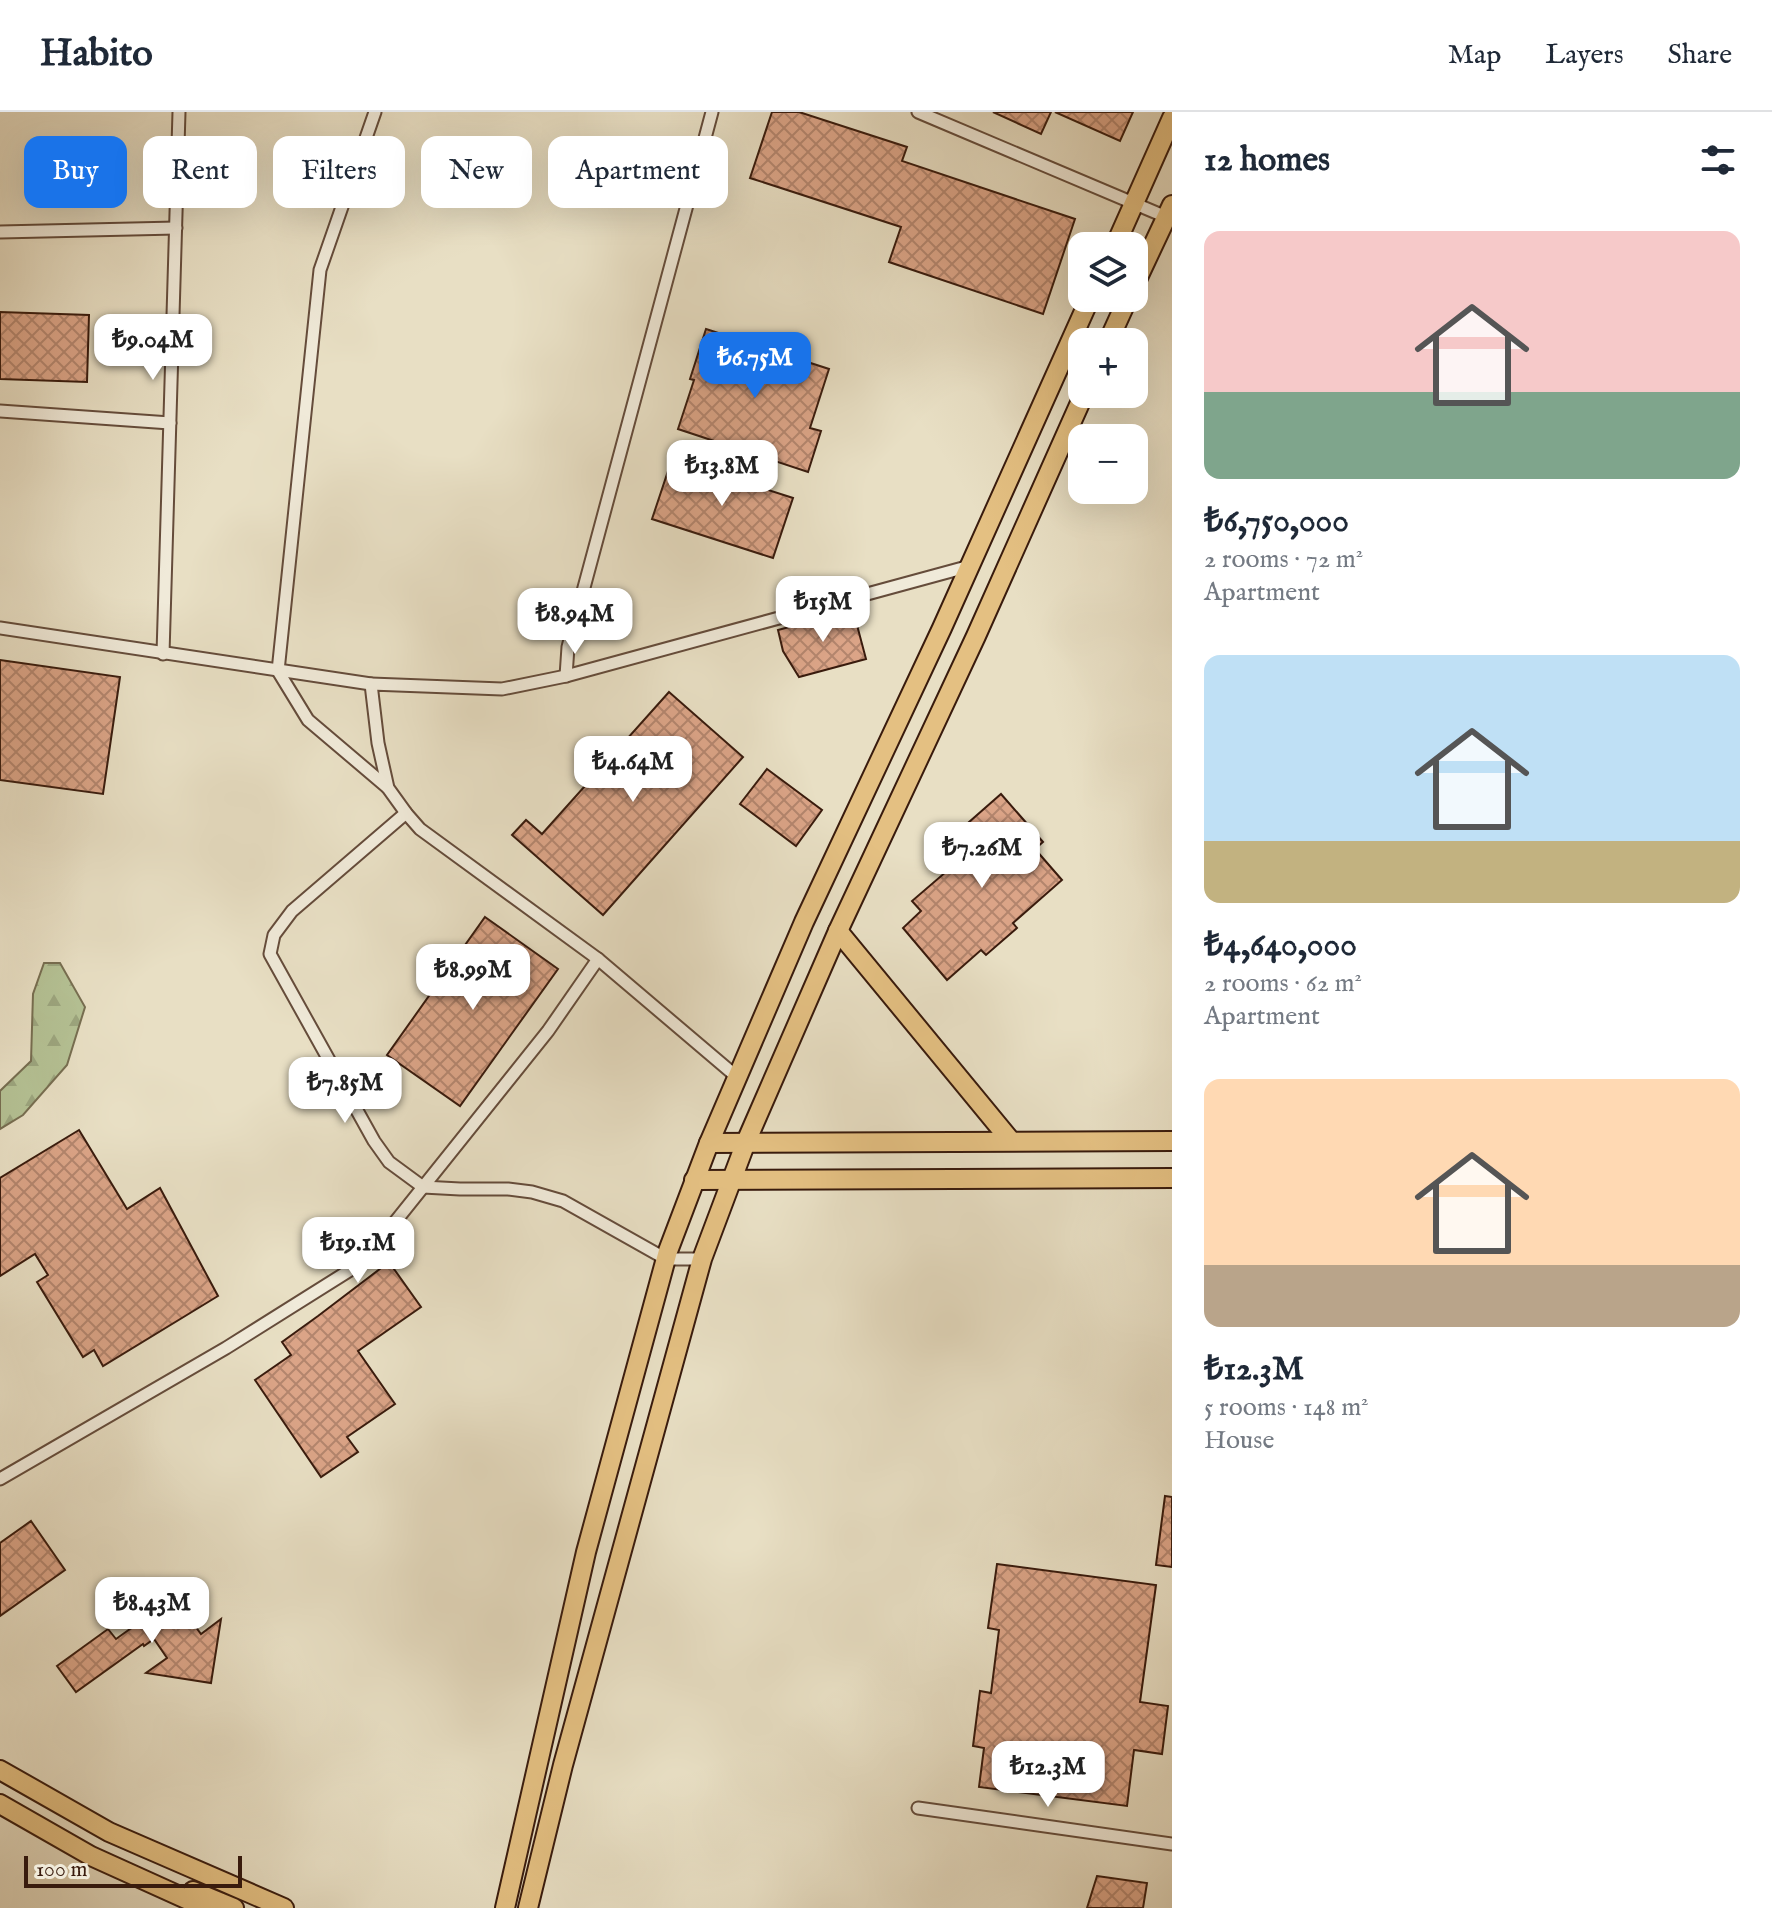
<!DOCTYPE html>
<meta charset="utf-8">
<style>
body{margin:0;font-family:"IM FELL English",serif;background:#f6f6f7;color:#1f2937;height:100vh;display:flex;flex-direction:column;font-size:30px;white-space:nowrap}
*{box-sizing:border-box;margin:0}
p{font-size:26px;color:#747a83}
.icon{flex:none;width:44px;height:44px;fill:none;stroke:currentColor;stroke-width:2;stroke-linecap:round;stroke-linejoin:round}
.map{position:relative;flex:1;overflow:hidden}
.sheet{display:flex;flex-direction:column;background:#fff;width:600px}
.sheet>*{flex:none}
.top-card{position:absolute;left:24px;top:24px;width:760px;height:72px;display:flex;gap:16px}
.tools{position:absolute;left:1068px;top:120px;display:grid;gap:16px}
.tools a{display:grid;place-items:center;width:80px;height:80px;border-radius:16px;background:#fff;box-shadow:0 8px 32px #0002;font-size:40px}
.scale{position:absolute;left:24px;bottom:20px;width:218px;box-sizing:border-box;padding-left:8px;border:4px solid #391b0d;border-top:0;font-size:22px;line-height:28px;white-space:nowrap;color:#391b0d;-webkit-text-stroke:6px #f0ead9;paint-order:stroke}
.price{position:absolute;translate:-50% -68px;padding:0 18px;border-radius:16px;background:#fff;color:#222;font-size:26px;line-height:52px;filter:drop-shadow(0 2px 4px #0008)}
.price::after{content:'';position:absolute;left:50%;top:48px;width:24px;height:18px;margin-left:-12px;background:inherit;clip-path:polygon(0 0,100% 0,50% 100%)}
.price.active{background:#1a73e8;color:#fff}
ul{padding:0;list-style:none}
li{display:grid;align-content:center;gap:16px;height:424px;padding:0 32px}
li span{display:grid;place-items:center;height:248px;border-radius:16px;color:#555}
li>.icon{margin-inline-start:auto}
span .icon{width:144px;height:144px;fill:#fffc;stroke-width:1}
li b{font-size:34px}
h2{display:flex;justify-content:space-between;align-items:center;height:96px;padding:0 32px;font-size:34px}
.tag{padding:0 28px;border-radius:16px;background:#fff;box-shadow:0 8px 32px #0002;font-size:28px;line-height:72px}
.tag.active{background:#1a73e8;color:#fff}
header{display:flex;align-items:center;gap:48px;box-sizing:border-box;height:112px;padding:0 40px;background:#fff;border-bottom:2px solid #e0e1e3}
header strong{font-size:38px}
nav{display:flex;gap:44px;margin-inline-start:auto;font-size:28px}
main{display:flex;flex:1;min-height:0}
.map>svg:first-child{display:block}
</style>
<header>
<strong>Habito</strong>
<nav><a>Map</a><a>Layers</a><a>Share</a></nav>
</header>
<main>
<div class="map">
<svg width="1172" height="1796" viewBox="0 0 1172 1796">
<defs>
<pattern id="forest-firs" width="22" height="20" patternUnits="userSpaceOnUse" patternTransform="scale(2)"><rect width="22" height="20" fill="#b5c295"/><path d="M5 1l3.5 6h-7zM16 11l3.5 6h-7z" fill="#9ca67f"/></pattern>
<pattern id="building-cross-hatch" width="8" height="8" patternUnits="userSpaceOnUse" patternTransform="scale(2)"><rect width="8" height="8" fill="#dba487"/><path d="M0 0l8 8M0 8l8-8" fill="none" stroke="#b3856d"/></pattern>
</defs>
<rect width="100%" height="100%" fill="#e8dfc4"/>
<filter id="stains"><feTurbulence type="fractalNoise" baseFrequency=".0025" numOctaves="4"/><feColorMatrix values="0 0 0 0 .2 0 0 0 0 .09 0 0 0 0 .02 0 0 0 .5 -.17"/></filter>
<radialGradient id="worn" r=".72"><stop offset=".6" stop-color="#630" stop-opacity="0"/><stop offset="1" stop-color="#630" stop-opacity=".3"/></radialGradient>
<path fill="url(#forest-firs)" stroke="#776e51" stroke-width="2" d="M 44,851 L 60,851 L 85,895 L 67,953 L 23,1003 L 0,1017 L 0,979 L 31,949 L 33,882 Z"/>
<g fill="url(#building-cross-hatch)" stroke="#391b0d" stroke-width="2">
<path d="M 772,0 L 799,0 L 907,35 L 902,49 L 1075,107 L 1043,202 L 889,150 L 901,115 L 750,66 Z"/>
<path d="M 993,0 L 1051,0 L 1041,22 Z"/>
<path d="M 1055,0 L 1133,0 L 1120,29 Z"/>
<path d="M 0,200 L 89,203 L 87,270 L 0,267 Z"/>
<path d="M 706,217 L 829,257 L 810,316 L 821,319 L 808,360 L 678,317 L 694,268 L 690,267 Z"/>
<path d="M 672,347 L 793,386 L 773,446 L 652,407 Z"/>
<path d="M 853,498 L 866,547 L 799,565 L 783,539 L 778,518 Z"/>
<path d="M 0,548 L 120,565 L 103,682 L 0,668 Z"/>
<path d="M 669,580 L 743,645 L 603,803 L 512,723 L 526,708 L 542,722 Z"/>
<path d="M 767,657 L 822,698 L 796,734 L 740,692 Z"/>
<path d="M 1001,682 L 1043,730 L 1035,737 L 1062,768 L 1013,811 L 1017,816 L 986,843 L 981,838 L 947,868 L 903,816 L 921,799 L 912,789 L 968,741 L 953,724 Z"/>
<path d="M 485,805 L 558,857 L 460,994 L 387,943 Z"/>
<path d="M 79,1018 L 127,1097 L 160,1076 L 218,1184 L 103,1254 L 94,1238 L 83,1245 L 37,1170 L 48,1163 L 35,1142 L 0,1164 L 0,1066 Z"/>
<path d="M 389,1150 L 421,1195 L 358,1239 L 395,1292 L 347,1325 L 358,1340 L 321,1365 L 255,1268 L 291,1243 L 282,1230 L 318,1204 Z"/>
<path d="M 1165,1384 L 1172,1385 L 1172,1455 L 1156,1453 Z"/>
<path d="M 31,1409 L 65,1458 L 0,1504 L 0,1431 Z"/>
<path d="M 997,1452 L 1156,1473 L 1140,1590 L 1168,1594 L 1162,1642 L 1134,1638 L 1127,1694 L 979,1675 L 984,1636 L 973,1634 L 980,1579 L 991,1581 L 999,1518 L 988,1516 Z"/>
<path d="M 183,1478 L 196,1496 L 187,1503 L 201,1522 L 221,1507 L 211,1571 L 146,1561 L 167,1546 L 154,1527 L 144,1534 L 143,1532 L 76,1580 L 57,1554 L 108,1517 L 116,1527 L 148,1504 L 141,1495 L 160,1481 L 167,1490 Z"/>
<path d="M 1097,1764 L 1147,1771 L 1143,1796 L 1087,1796 Z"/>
</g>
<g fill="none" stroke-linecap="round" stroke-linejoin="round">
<g stroke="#654c3b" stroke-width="15">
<g id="minor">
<path d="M 375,0 L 320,158 L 278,559 L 308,608 L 387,675"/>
<path d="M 918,0 L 1171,107"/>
<path d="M 0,120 L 176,116"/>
<path d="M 0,299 L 170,311"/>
<path d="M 0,516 L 371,572"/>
<path d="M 163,542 L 179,0"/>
<path d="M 566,564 L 568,535 L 712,0"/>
<path d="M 406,701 L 292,799 L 274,823 L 270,842 L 374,1029 L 389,1050 L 423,1075 L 460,1077 L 508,1077 L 532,1080 L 563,1089 L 666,1147 L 702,1147"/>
<path d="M 737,965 L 598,847 L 420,717 L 406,701 L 388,676 L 378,631 L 371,572 L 502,577 L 566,564 L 970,454"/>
<path d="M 0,1367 L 226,1236 L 363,1150 L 548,919 L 598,847"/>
<path d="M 918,1696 L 1172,1732"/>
</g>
</g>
<g stroke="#391b0d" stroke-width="22">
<g id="primary">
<path d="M 1115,134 L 1172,6"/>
<path d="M 1134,174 L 1172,93"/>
<path d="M 1108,230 L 1128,186"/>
<path d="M 838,819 L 1011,1029"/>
<path d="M 709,1031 L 1172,1029"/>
<path d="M 694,1068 L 1172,1066"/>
<path d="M 0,1658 L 109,1720 L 284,1796"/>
<path d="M 0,1692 L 91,1744 L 206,1796"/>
<path d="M 193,1779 L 234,1796"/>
<path d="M 505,1796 L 586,1440 L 668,1139 L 709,1031 L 804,810 L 942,516 L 1090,186"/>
<path d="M 528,1796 L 563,1653 L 702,1147 L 746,1030 L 838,819 L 976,524 L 1084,282"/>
</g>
</g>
<use href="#minor" stroke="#f0ead9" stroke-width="11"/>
<use href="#primary" stroke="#e4c082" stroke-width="18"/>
</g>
<rect width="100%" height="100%" filter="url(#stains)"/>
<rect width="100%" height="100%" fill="url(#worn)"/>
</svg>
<div class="tools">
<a><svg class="icon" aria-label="layers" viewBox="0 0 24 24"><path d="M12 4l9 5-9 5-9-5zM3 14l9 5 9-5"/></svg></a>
<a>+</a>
<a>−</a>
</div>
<div class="scale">100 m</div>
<b class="price" style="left:153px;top:270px">₺9.04M</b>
<b class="price active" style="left:755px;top:288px">₺6.75M</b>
<b class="price" style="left:722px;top:396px">₺13.8M</b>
<b class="price" style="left:823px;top:532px">₺15M</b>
<b class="price" style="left:575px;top:544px">₺8.94M</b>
<b class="price" style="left:633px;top:692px">₺4.64M</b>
<b class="price" style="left:982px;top:778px">₺7.26M</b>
<b class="price" style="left:473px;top:900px">₺8.99M</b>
<b class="price" style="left:345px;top:1013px">₺7.85M</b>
<b class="price" style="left:358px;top:1173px">₺19.1M</b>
<b class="price" style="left:152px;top:1533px">₺8.43M</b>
<b class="price" style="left:1048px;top:1697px">₺12.3M</b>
<div class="top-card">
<a class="tag active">Buy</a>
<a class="tag">Rent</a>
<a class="tag">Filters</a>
<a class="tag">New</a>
<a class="tag">Apartment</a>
</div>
</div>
<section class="sheet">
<h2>12 homes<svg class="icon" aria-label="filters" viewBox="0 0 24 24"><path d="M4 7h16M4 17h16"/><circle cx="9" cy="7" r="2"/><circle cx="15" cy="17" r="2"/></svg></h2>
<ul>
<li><span style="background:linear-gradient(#f6c9c9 65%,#7fa58c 0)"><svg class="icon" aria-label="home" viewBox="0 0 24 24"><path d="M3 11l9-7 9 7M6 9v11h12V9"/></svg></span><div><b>₺6,750,000</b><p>2 rooms · 72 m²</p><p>Apartment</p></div></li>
<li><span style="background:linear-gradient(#bfe0f5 75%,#c2b280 0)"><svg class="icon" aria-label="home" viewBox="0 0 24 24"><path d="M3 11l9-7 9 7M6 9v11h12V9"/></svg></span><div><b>₺4,640,000</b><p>2 rooms · 62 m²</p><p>Apartment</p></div></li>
<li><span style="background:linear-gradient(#ffd9b3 75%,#b9a48a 0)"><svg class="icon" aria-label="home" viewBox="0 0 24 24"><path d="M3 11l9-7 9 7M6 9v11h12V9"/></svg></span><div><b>₺12.3M</b><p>5 rooms · 148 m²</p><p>House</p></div></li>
</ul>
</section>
</main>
